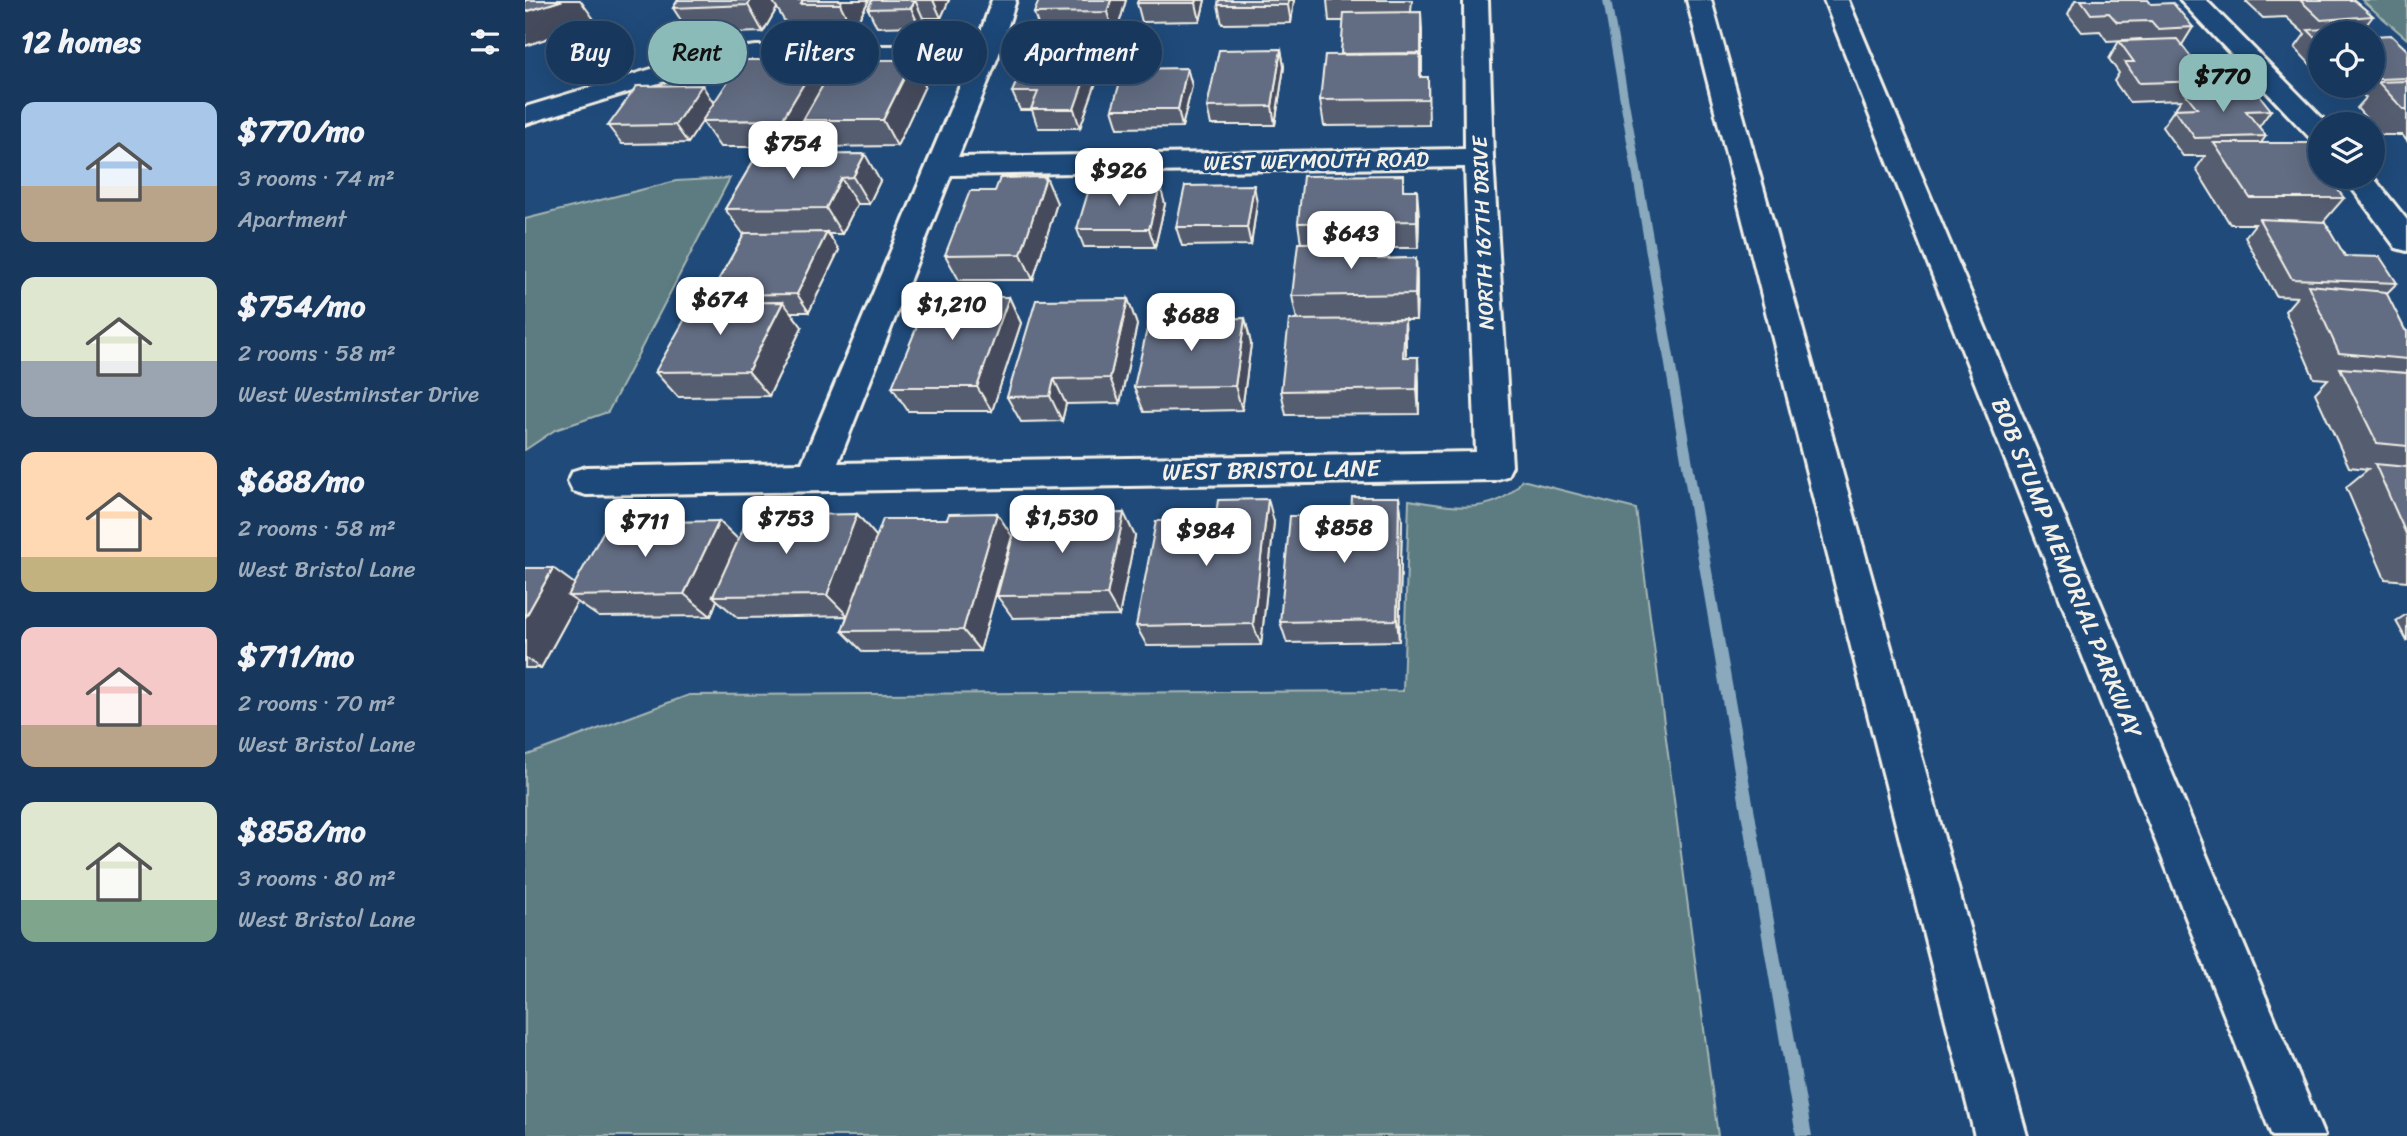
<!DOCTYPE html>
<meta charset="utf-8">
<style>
body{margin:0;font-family:Sriracha,sans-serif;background:#244365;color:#f1f3f6;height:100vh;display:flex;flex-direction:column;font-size:26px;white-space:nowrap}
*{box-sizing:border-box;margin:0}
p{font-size:23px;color:#9eacbb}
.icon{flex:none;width:38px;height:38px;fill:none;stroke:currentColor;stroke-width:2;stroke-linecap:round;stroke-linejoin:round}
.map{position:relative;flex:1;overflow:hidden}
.drawer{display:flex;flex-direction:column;background:#17385c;width:525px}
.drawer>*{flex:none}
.top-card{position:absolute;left:21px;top:21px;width:665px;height:63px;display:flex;gap:14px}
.controls{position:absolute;left:1783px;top:21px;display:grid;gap:14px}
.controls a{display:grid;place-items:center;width:77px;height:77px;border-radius:50%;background:#17385c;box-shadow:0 7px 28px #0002,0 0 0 2px #365272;font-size:35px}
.price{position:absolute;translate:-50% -60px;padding:0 16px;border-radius:14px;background:#fff;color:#222;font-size:23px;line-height:46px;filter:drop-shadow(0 2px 4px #0008)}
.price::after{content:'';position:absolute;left:50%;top:42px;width:21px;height:16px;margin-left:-10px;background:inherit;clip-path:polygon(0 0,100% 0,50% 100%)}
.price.on{background:#8bbbb9;color:#111}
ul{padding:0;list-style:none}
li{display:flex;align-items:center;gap:21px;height:175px;padding:0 21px}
li span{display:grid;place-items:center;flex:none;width:196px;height:140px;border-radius:14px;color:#555}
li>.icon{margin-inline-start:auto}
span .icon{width:84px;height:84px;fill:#fffc;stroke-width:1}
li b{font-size:30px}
h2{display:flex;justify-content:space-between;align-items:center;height:84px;padding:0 21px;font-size:30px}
.chip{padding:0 24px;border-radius:32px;background:#17385c;box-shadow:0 7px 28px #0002,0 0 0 2px #365272;font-size:24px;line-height:63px}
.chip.on{background:#8bbbb9;color:#111}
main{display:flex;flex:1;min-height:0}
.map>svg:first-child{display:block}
</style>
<main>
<section class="drawer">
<h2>12 homes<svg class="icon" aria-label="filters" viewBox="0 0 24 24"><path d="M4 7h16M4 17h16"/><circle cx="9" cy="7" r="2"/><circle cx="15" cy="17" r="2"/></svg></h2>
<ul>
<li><span style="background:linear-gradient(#a9c7e8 60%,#b9a48a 0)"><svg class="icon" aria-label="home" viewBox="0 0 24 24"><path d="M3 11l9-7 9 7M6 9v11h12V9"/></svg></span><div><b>$770/mo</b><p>3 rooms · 74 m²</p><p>Apartment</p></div></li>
<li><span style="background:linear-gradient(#dfe7d0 60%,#9aa5b1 0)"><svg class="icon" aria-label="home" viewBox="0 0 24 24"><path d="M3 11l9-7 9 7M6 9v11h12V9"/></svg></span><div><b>$754/mo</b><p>2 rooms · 58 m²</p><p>West Westminster Drive</p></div></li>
<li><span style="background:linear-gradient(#ffd9b3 75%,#c2b280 0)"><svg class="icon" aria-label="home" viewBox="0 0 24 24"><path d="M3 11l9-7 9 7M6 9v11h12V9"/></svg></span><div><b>$688/mo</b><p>2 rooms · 58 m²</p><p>West Bristol Lane</p></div></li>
<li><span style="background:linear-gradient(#f6c9c9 70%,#b9a48a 0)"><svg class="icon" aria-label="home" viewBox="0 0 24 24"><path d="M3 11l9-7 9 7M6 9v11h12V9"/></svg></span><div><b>$711/mo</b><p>2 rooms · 70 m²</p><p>West Bristol Lane</p></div></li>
<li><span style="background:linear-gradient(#dfe7d0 70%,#7fa58c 0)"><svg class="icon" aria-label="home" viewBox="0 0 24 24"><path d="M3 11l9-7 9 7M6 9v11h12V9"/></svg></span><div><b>$858/mo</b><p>3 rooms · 80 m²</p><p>West Bristol Lane</p></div></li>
</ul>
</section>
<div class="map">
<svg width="1882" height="1136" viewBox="0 0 1882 1136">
<rect width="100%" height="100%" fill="#1f4a7a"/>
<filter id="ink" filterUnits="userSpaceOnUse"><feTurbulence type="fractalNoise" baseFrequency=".0143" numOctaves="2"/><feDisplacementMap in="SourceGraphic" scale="14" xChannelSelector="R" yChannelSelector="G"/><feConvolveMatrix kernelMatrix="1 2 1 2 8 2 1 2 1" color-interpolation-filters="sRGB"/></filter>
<g filter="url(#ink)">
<g fill="#5c7c81" stroke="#a8b6b4" stroke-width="2">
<path d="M 1837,0 L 1882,0 L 1882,39 Z"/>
<path d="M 205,178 L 83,412 L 30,430 L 0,450 L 0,219 L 151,181 Z"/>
<path d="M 997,480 L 1111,509 L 1193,1136 L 0,1136 L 0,756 L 164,695 L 878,691 L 884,500 C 922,506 972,518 997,480 Z"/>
</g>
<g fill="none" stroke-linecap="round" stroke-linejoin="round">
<path fill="#8aa9bc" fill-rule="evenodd" d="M 1078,0 L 1086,0 L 1287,1136 L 1271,1136 Z"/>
<g stroke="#f4f1e8" stroke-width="6">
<g id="street">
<path d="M 467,0 L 491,0 L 474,54 L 433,157 L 940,149 L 939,0 L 963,0 L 968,158 L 987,466 L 982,476 L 969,480 L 61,495 L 48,491 L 43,481 L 48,471 L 61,467 L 277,463 L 445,62 L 231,62 L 186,67 L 0,124 L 0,107 L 183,52 L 231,46 L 451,46 ZM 940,167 L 951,452 L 313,463 L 426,175 Z"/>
<path d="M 1655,0 L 1681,0 L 1803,124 L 1796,124 L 1796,141 L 1786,139 Z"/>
<path d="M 1819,177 L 1848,177 L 1882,220 L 1882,251 L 1871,248 Z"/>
</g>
</g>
<g stroke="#f4f1e8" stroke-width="6">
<g id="highway">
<path d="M 1162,0 L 1186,0 L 1502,1136 L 1450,1136 Z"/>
<path d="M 1299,0 L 1323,0 L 1799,1136 L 1747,1136 Z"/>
</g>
</g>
<use href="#street" fill="#1f4a7a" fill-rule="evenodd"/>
<use href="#highway" fill="#1f4a7a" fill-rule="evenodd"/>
</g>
<g fill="#545d70" stroke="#f4f1e8" stroke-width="2">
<path d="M 153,0 L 344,0 L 328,30 L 290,31 L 285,22 L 260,22 L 252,8 L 238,32 L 165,34 L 148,8 Z"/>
<path d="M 347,0 L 424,0 L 416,18 L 398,18 L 394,26 L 352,27 L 343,9 Z"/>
<path d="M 601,0 L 590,38 L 518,39 L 509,13 Z"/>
<path d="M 680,0 L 675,21 L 617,22 L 612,3 Z"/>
<path d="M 694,0 L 769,0 L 766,23 L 697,24 L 693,5 Z"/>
<path d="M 802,0 L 887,0 L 886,12 L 897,30 L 896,77 L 903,77 L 904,125 L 799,126 L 795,100 L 816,55 L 819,21 L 804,21 Z"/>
<path d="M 1550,0 L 1623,0 L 1626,4 L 1668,27 L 1657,45 L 1669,61 L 1719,80 L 1712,91 L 1746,110 L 1734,127 L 1741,136 L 1736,143 L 1796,177 L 1819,198 L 1799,221 L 1820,256 L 1872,283 L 1861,294 L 1880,330 L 1882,331 L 1882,581 L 1860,579 L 1821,487 L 1843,469 L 1824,467 L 1790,393 L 1803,379 L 1789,378 L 1760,311 L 1772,297 L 1751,296 L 1720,237 L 1730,224 L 1705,224 L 1671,169 L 1680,156 L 1658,156 L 1637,127 L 1656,100 L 1604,102 L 1589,81 L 1594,73 L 1584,59 L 1594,41 L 1617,40 L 1616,39 L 1582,41 L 1575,31 L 1557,32 L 1543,14 Z"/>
<path d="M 1723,0 L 1829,0 L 1848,16 L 1835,33 L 1796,33 L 1795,75 L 1770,48 L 1780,34 L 1761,17 L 1738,18 L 1721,2 Z"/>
<path d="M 1848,36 L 1882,50 L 1882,141 L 1877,135 L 1856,135 L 1848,126 L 1848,124 L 1846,124 L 1832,108 L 1841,98 L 1828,86 L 1848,86 Z"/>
<path d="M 756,49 L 759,67 L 750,125 L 686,125 L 682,107 Z"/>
<path d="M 293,60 L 303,78 L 352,64 L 388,60 L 400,86 L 372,146 L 294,147 L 283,129 L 273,147 L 195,147 L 177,121 L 163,143 L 97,144 L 83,126 L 177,85 L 189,104 Z"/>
<path d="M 662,68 L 667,86 L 657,127 L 593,128 L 587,109 Z"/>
<path d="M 575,71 L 555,128 L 513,128 L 507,110 L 495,110 L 487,92 Z"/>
<path d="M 232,155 L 355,181 L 344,204 L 332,204 L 317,234 L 303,234 L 314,250 L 284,312 L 266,312 L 277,327 L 244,396 L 153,397 L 130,372 L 191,303 L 185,295 L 219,235 L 200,209 Z"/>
<path d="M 879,190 L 894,216 L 893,248 L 854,248 L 855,259 L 891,258 L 892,284 L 891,320 L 880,320 L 881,357 L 894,382 L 894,414 L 761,415 L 756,391 L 772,320 L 767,296 L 776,243 L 773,223 Z"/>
<path d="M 532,203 L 508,280 L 434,280 L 420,255 Z"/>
<path d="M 732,203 L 726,245 L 657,246 L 651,227 Z"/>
<path d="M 640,204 L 630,247 L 559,247 L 552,229 Z"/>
<path d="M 484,297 L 496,323 L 467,411 L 383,411 L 367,387 Z"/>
<path d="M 603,299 L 612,325 L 595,403 L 541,404 L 537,421 L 496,422 L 482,397 Z"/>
<path d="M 720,318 L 726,344 L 717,410 L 619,412 L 609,387 Z"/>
<path d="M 874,497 L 877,520 L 874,641 L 762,643 L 755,622 L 826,516 Z"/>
<path d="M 332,514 L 351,537 L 487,536 L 455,651 L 338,652 L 317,631 L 322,616 L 213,618 L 192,600 L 186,616 L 74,617 L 52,602 L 16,668 L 0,668 L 0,568 L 50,584 L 194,521 L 213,540 Z"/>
<path d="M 749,522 L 736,645 L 622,646 L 611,626 Z"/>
<path d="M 610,536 L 594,616 L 488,618 L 472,596 Z"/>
<path d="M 1882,614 L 1882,641 L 1871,621 Z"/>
</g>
<g fill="#454c5b" stroke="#f4f1e8" stroke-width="2">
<path d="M 38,0 L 55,0 L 71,22 L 0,46 L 0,12 Z"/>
<path d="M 226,0 L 247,0 L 252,8 L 238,32 L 223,5 Z"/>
<path d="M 317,0 L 344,0 L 328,30 L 315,4 Z"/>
<path d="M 390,0 L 398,18 L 394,26 L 386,8 Z"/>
<path d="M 408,0 L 424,0 L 416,18 Z"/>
<path d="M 586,0 L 601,0 L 590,38 L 582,12 Z"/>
<path d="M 672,0 L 680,0 L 675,21 L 671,3 Z"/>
<path d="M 764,0 L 769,0 L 766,23 L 763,5 Z"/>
<path d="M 896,12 L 897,30 L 897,72 L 896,53 Z"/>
<path d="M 756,49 L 759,67 L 750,125 L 747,106 Z"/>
<path d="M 569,52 L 575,71 L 555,128 L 549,109 Z"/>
<path d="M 293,60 L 307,86 L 278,120 L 283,129 L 273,147 L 257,120 Z"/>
<path d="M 388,60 L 400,86 L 372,146 L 358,120 Z"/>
<path d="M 662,68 L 667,86 L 657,127 L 653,109 Z"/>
<path d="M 177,85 L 189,104 L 163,143 L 150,125 Z"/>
<path d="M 340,154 L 355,181 L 344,204 L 328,177 Z"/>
<path d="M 521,177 L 532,203 L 508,280 L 496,254 Z"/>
<path d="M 316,178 L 332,204 L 317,234 L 301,208 Z"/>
<path d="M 729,185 L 732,203 L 726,245 L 722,227 Z"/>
<path d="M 635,186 L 640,204 L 630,247 L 624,229 Z"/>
<path d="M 892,190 L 894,216 L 893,248 L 892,221 Z"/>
<path d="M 302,232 L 314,250 L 284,312 L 272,294 Z"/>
<path d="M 891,258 L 892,284 L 891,320 L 890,294 Z"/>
<path d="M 484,297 L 496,323 L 467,411 L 452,387 Z"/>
<path d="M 603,299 L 612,325 L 595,403 L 585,378 Z"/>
<path d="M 258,302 L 277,327 L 244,396 L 223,371 Z"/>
<path d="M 720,318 L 726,344 L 717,410 L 710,386 Z"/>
<path d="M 880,319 L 881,345 L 880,382 L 878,357 Z"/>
<path d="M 893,357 L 894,382 L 894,414 L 892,389 Z"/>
<path d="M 529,379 L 541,404 L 537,421 L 525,396 Z"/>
<path d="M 874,497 L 877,520 L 874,641 L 872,620 Z"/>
<path d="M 743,499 L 749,522 L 736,645 L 728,624 Z"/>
<path d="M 472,513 L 487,536 L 455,651 L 438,630 Z"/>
<path d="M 599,513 L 610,536 L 594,616 L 582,595 Z"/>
<path d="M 332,514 L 352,537 L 323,616 L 302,595 Z"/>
<path d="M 194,521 L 218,544 L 188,596 L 192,600 L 186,616 L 159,594 Z"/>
<path d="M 28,568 L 58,590 L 43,596 L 52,602 L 16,668 L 0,658 L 0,618 Z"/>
</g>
<g fill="#626c82" stroke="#f4f1e8" stroke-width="2">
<path d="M 0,0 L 38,0 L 0,12 Z"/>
<path d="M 153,0 L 226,0 L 223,5 L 148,8 Z"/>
<path d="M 278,0 L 317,0 L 315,4 L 276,4 Z"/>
<path d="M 347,0 L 390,0 L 386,8 L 343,9 Z"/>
<path d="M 514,0 L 586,0 L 582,12 L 509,13 Z"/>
<path d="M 613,0 L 672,0 L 671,3 L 612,3 Z"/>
<path d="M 694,0 L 764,0 L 763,5 L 693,5 Z"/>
<path d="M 1556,0 L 1623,0 L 1626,4 L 1648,3 L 1668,27 L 1633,29 L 1626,21 L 1592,22 L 1584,13 L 1566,14 Z"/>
<path d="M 1775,0 L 1829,0 L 1848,16 L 1796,20 Z"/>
<path d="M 896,12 L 896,53 L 816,54 L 819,13 Z"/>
<path d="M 1816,28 L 1822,33 L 1796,33 L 1796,43 L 1783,30 Z"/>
<path d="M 1866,35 L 1882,50 L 1882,78 L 1854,79 L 1848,73 L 1848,36 Z"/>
<path d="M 1652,39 L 1669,61 L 1702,60 L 1719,80 L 1614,83 L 1600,62 L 1609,62 L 1594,41 Z"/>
<path d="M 756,49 L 747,106 L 682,107 L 694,50 Z"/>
<path d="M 504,52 L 569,52 L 549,109 L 506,109 L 513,92 L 487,92 Z"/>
<path d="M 895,54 L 895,77 L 903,77 L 903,99 L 795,100 L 800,55 Z"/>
<path d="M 217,60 L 293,60 L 257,120 L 177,121 Z"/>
<path d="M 354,60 L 388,60 L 358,120 L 278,120 L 310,64 L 352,64 Z"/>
<path d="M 662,68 L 653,109 L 587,109 L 599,69 Z"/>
<path d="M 1882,81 L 1882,109 L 1878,109 L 1853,82 Z"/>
<path d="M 177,85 L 150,125 L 83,126 L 112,86 Z"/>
<path d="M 1731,91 L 1746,110 L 1721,111 L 1741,136 L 1670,138 L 1649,109 L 1672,108 L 1660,93 Z"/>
<path d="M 1689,143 L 1787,143 L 1796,155 L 1796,177 L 1803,177 L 1819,198 L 1725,198 Z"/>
<path d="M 340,154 L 328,177 L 316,178 L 301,208 L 200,209 L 232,155 Z"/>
<path d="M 878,175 L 878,190 L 892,190 L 892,221 L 773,223 L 778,176 Z"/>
<path d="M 521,177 L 496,254 L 420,255 L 445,191 L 470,191 L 475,178 Z"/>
<path d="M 729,185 L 722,227 L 651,227 L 660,186 Z"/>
<path d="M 565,186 L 635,186 L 624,229 L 552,229 Z"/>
<path d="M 1734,219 L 1800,222 L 1820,256 L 1855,257 L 1872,283 L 1767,279 Z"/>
<path d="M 302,232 L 272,294 L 185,295 L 220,233 Z"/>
<path d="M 854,242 L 853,259 L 891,258 L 890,294 L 767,296 L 773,243 Z"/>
<path d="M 1783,285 L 1861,292 L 1880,330 L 1882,331 L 1882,359 L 1814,353 Z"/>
<path d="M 404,297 L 484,297 L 452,387 L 367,387 Z"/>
<path d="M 603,299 L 585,378 L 529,379 L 525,396 L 482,397 L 511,300 Z"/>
<path d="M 258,302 L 223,371 L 130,372 L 169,303 Z"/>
<path d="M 720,318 L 710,386 L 609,387 L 624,320 Z"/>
<path d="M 880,319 L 878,357 L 893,357 L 892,389 L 756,391 L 764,320 Z"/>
<path d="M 1815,368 L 1882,373 L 1882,446 L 1852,443 Z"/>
<path d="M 1850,464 L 1882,467 L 1882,536 Z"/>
<path d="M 827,497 L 874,497 L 872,620 L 755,622 L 765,516 L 826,516 Z"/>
<path d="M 743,499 L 728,624 L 611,626 L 631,521 L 690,521 L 693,500 Z"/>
<path d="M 472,513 L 438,630 L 317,631 L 358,519 L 422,519 L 424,514 Z"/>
<path d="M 599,513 L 582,595 L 472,596 L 494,514 Z"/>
<path d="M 332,514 L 302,595 L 188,596 L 224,516 Z"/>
<path d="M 194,521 L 159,594 L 43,596 L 83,523 Z"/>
<path d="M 0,568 L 28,568 L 0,618 Z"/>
</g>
</g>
<g text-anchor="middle" stroke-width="6" stroke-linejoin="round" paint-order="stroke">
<g font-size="21" fill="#f4f1e8" stroke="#1f4a7a">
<text transform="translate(791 161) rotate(-1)" y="7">WEST WEYMOUTH ROAD</text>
<text transform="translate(958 233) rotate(-92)" y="7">NORTH 167TH DRIVE</text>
</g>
<g font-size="24" fill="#f4f1e8" stroke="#1f4a7a">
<text transform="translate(746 470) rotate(-1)" y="8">WEST BRISTOL LANE</text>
<text transform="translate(1542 568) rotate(68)" y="8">BOB STUMP MEMORIAL PARKWAY</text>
</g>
</g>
</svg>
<div class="controls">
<a><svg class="icon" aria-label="locate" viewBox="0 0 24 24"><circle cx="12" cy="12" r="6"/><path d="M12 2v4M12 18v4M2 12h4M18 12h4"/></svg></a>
<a><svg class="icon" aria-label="layers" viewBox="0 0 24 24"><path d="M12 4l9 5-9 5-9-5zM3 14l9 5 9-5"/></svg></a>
</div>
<b class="price on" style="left:1698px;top:114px">$770</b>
<b class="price" style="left:268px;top:181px">$754</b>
<b class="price" style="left:594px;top:208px">$926</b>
<b class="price" style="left:826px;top:271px">$643</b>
<b class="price" style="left:195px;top:337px">$674</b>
<b class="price" style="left:427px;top:342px">$1,210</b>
<b class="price" style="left:666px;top:353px">$688</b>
<b class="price" style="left:537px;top:555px">$1,530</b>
<b class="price" style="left:261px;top:556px">$753</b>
<b class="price" style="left:120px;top:559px">$711</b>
<b class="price" style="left:819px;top:565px">$858</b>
<b class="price" style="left:681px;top:568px">$984</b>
<div class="top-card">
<a class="chip">Buy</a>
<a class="chip on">Rent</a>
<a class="chip">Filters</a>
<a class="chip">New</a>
<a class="chip">Apartment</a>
</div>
</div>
</main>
